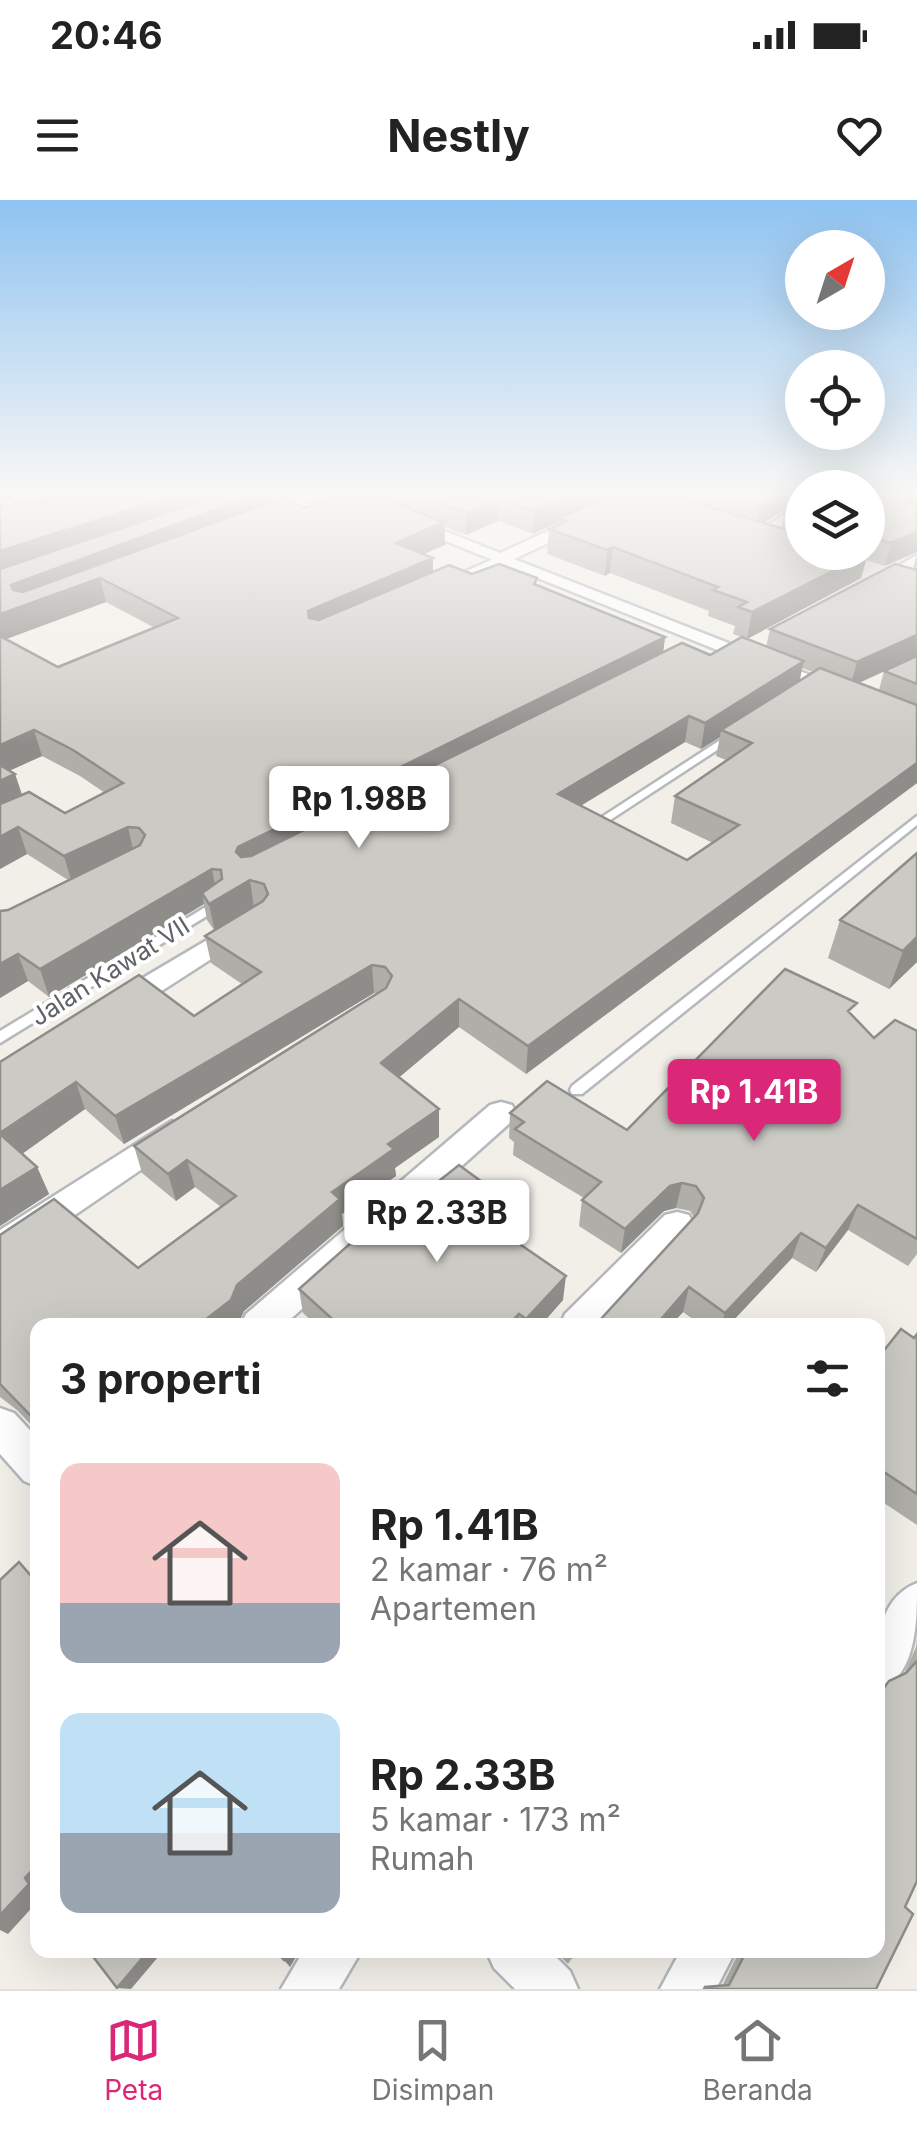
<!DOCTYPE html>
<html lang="id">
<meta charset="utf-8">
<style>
body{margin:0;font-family:Inter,sans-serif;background:#f2f2f2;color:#222;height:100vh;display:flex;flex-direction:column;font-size:38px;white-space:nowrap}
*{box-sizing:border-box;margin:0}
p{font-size:32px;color:#767676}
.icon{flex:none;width:55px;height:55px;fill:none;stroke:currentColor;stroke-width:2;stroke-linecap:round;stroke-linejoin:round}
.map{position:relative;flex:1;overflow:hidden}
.details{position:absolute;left:30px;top:1118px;width:855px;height:640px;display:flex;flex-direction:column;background:#fff;border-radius:20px;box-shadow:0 10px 40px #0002}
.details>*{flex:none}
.needle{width:65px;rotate:39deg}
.controls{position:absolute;left:785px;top:30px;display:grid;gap:20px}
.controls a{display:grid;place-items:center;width:100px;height:100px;border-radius:50%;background:#fff;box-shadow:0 10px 40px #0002;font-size:50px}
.price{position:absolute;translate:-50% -85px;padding:0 22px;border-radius:10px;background:#fff;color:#222;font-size:32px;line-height:65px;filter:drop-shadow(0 2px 5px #0008)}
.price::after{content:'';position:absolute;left:50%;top:60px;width:30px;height:22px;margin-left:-15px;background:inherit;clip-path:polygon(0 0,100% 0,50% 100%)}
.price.selected{background:#db2777;color:#fff}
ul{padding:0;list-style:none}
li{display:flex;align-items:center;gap:30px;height:250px;padding:0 30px}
li span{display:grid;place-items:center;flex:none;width:280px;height:200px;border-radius:20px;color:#555}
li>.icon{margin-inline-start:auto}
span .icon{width:120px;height:120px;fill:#fffc;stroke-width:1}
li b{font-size:42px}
h2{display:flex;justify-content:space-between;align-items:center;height:120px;padding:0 30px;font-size:42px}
.status{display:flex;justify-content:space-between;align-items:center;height:70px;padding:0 50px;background:#fff;direction:ltr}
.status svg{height:28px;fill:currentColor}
header{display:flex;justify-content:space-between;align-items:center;height:130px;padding:0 30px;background:#fff;font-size:45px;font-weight:700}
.tab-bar{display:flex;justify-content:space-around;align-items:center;height:140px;border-top:2px solid #e0e0e0;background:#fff;font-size:28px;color:#767676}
.tab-bar a{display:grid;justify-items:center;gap:5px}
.tab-bar .selected{color:#db2777}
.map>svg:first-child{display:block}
</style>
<div class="status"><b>20:46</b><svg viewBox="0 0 49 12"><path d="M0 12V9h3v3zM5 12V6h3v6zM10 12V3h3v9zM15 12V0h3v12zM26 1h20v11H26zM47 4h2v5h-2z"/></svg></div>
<header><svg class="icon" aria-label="menu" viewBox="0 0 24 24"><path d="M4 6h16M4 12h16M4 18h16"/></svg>Nestly<svg class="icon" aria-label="heart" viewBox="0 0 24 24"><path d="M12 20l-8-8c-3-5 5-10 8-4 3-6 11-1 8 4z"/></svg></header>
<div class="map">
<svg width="917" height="1789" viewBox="0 0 917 1789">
<rect width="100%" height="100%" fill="#f1efe8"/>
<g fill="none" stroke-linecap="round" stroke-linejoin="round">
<g stroke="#b5b8bc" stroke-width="5">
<g id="lane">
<path d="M 334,293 L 341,295 L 290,316 L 283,314 Z"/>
<path d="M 500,356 L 504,359 L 503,361 L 456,381 L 449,379 Z"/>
<path d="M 728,535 L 737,537 L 598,628 L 590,628 L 588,626 Z"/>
<path d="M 917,616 L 917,625 L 582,894 L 572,894 L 570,890 L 572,886 Z"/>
<path d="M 219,699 L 223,700 L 223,706 L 0,843 L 0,831 Z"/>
</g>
</g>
<g stroke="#b5b8bc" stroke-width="5">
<g id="street">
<path d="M 31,293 L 55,293 L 0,313 L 0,303 Z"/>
<path d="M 326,293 L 348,293 L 500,353 L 577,318 L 589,318 L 589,324 L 514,359 L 917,517 L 917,530 Z"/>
<path d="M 802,304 L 802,316 L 764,341 L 752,341 L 752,335 Z"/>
<path d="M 917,355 L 917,367 L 878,391 L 863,387 Z"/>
<path d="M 241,720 L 250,722 L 254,728 L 250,734 L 129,812 L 109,812 L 105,805 L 109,798 Z"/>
<path d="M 501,902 L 512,905 L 516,913 L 512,921 L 284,1125 L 241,1125 L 246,1114 L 490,905 Z"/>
<path d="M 172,921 L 183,925 L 187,933 L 183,941 L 12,1058 L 0,1062 L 0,1030 Z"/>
<path d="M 677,1012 L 689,1015 L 694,1025 L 689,1035 L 601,1125 L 560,1125 L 565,1114 L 665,1015 Z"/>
<path d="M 0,1208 L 14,1213 L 38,1239 L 38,1287 L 24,1281 L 0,1254 Z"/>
<path d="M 917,1383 C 917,1423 917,1474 878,1492 C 876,1453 874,1400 917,1383 Z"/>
<path d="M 304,1750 L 362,1750 L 339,1789 L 281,1789 Z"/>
<path d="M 486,1750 L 549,1750 L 570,1771 L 578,1789 L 515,1789 L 494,1768 Z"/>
<path d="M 681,1750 L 736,1750 L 716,1789 L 660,1789 Z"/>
</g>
</g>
<use href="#lane" fill="#fff" fill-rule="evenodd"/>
<use href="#street" fill="#fff" fill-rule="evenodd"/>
</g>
<g fill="#afaea9" fill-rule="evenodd">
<path d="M 0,293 L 270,293 L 271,302 L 304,308 L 347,293 L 606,293 L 606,298 L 617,293 L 802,293 L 764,323 L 781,328 L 784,313 L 802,301 L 802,352 L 868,352 L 868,293 L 917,293 L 885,366 L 866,360 L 861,378 L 747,439 L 733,434 L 735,426 L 708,416 L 709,411 L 610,373 L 605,376 L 547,354 L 549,329 L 559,325 L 559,322 L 533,334 L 498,321 L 466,335 L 445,327 L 445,345 L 423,354 L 433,358 L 433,372 L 537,378 L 536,385 L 665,437 L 663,453 L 710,455 L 766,447 L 770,429 L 913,368 L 917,353 L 917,456 L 859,483 L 879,490 L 884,471 L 917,456 L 917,583 L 526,874 L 459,827 L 399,877 L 439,909 L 439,937 L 395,968 L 396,976 L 342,1014 L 343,1026 L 244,1111 L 38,1125 L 38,1232 L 17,1210 L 0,1197 L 0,1035 L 138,1068 L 221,1007 L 195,987 L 176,1001 L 142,973 L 134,946 L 377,793 L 374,793 L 124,944 L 85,909 L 22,954 L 37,967 L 49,994 L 0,1026 L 0,862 L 194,816 L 242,784 L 211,763 L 205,736 L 214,730 L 207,720 L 204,704 L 49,797 L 28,781 L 0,798 L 8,710 L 68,680 L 27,654 L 0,669 L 0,305 L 13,305 L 11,297 L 0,302 ZM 106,402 L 155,428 L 58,467 L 5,439 ZM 802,468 L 813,472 L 800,481 ZM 720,537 L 716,556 L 726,560 L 675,596 L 671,623 L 713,643 L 687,660 L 580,606 L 685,542 L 701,549 ZM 42,556 L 80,576 L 105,593 L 65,613 L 22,595 L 15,574 L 9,571 Z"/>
<path d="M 917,653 L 917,762 L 889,789 L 828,758 L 840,720 Z"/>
<path d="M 853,816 L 874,838 L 917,831 L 917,1054 L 908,1066 L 848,1030 L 816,1072 L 792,1058 L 729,1125 L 701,1125 L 683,1112 L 671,1125 L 599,1125 L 600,1120 L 694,1017 L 690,1011 L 676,1008 L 664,1011 L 621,1053 L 579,1026 L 582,1000 L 584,998 L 513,955 L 514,942 L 509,938 L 510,913 L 627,930 Z"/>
<path d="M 520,1010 L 518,1035 L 513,1040 L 563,1100 L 541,1125 L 316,1125 L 303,1113 L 299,1089 L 376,1031 Z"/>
<path d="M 917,1134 L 917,1325 L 878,1299 L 878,1158 L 914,1138 Z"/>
<path d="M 917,1438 L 917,1681 L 905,1707 L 876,1789 L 702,1789 L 705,1787 L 722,1786 L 739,1752 L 738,1750 L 878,1750 L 878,1493 L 889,1481 L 904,1474 L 916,1447 Z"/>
<path d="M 554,1750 L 577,1750 L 568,1764 Z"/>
</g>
<g fill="#8f8d8a">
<path d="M 0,293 L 10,293 L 11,297 L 0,302 Z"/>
<path d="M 40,293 L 94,293 L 43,308 Z"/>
<path d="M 182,293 L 252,293 L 0,376 L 0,351 Z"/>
<path d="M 261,293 L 270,293 L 272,312 L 100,378 L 106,402 L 4,440 L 0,447 L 0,414 L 11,385 Z"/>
<path d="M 576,293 L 606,293 L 606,301 L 559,318 L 559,322 L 533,334 L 534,311 Z"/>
<path d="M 781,293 L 802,293 L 802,300 L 755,328 L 760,306 Z"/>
<path d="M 906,293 L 917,293 L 917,307 L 900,315 Z"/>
<path d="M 499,299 L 498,321 L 466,335 L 466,313 Z"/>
<path d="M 444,322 L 445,345 L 396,366 L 396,343 Z"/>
<path d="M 917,332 L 917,352 L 885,366 L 891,343 Z"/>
<path d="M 613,347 L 610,373 L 605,376 L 607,350 Z"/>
<path d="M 868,353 L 861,378 L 747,439 L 752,412 Z"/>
<path d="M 433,358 L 433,381 L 310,436 L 308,411 Z"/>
<path d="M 917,435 L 917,456 L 850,487 L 857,462 Z"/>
<path d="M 665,437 L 662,461 L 241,679 L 236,652 L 238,647 Z"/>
<path d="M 804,461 L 798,486 L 721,530 L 720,537 L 701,549 L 705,523 Z"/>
<path d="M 689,516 L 685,542 L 556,621 L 558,594 Z"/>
<path d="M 34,530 L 42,556 L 0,575 L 0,545 Z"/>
<path d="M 917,563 L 917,583 L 526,874 L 528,846 Z"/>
<path d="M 15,574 L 24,601 L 0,611 L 0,581 Z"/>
<path d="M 18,627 L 27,654 L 0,669 L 0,637 Z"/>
<path d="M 128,627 L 134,654 L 72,683 L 64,656 Z"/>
<path d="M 212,669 L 217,696 L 202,693 L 204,704 L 49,797 L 40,769 Z"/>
<path d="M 250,680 L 254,708 L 215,732 L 209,704 Z"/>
<path d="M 917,737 L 917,762 L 889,789 L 903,751 Z"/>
<path d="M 18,754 L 28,781 L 0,798 L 0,764 Z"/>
<path d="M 372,765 L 374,793 L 124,944 L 115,916 Z"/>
<path d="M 459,799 L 459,827 L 383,891 L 381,863 Z"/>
<path d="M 76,882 L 85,909 L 12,961 L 0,933 Z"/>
<path d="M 439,909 L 439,937 L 395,968 L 396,976 L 342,1014 L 343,1026 L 244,1111 L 238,1125 L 201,1125 L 201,1123 L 237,1085 L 332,992 L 388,944 Z"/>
<path d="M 187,960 L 195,987 L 176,1001 L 168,974 Z"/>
<path d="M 37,967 L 49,994 L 0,1026 L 0,990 Z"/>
<path d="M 682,983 L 676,1008 L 664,1011 L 621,1053 L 625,1029 L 670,986 Z"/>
<path d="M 858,1005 L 848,1030 L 816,1072 L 826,1048 Z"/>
<path d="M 520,1010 L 518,1035 L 497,1054 L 498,1029 Z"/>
<path d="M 801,1033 L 792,1058 L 729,1125 L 721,1125 L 725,1113 Z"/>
<path d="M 566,1076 L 563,1100 L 541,1125 L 526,1125 L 526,1119 Z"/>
<path d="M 689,1087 L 683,1112 L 671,1125 L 656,1125 Z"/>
<path d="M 519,1114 L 518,1125 L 508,1125 Z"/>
<path d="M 38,1664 L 38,1701 L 8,1734 L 0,1730 L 0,1715 L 25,1678 Z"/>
<path d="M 149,1750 L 164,1750 L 131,1789 L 117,1788 Z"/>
<path d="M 290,1750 L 300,1750 L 290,1767 L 284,1760 Z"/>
</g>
<g fill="#cccac5" stroke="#8f8d8a" stroke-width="2.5">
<path d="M 72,293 L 182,293 L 0,351 L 0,305 L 40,304 Z"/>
<path d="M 226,293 L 261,293 L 11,385 L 13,390 L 23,392 L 283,298 L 304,308 L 347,293 L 371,293 L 444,322 L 396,343 L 433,358 L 308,411 L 309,418 L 319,420 L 449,365 L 472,374 L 499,364 L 537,378 L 534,384 L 665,437 L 238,647 L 236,652 L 241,657 L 251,656 L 682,443 L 710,455 L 742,437 L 804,461 L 705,523 L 689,516 L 558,594 L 687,660 L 739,625 L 675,596 L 752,543 L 721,530 L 820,468 L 917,505 L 917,563 L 528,846 L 459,799 L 381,863 L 439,909 L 388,944 L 394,949 L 332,992 L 340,999 L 237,1085 L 231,1100 L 201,1123 L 203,1125 L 38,1125 L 38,1223 L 0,1184 L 0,1035 L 54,999 L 138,1068 L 236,996 L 187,960 L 168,974 L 134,946 L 386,788 L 392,776 L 385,767 L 372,765 L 115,916 L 76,882 L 0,933 L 0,862 L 139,775 L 194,816 L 261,772 L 205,736 L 263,701 L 268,694 L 264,684 L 250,680 L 209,704 L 202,693 L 222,679 L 221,670 L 212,669 L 40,769 L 18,754 L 0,764 L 0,711 L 8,710 L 140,645 L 145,635 L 139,628 L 128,627 L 64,656 L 18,627 L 0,637 L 0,604 L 29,592 L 65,613 L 123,583 L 73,550 L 34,530 L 0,545 L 0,436 L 58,467 L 178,418 L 100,378 L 0,414 L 0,369 Z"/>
<path d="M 417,293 L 576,293 L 534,311 L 499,299 L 466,313 Z"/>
<path d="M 617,293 L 660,293 L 802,334 L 802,352 L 868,353 L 752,412 L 738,407 L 747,402 L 713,390 L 718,387 L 613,347 L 607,350 L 549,329 L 567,321 L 559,318 Z"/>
<path d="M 715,293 L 781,293 L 760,306 Z"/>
<path d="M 868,293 L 906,293 L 906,305 L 917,303 L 917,332 L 891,343 L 868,336 Z"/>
<path d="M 802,301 L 802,318 L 784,313 Z"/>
<path d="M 895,364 L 917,370 L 917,435 L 857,462 L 770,429 Z"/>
<path d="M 917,456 L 917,484 L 884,471 Z"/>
<path d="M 0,565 L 15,574 L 0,581 Z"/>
<path d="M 917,653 L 917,737 L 903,751 L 840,720 Z"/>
<path d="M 785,769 L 857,803 L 848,811 L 874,838 L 895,820 L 917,831 L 917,1039 L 858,1005 L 826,1048 L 801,1033 L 725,1113 L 689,1087 L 656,1125 L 607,1125 L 600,1120 L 698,1013 L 704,998 L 696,986 L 682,983 L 670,986 L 625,1029 L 582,1000 L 601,982 L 515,929 L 524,922 L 510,913 L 547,881 L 627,930 Z"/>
<path d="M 0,934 L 37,967 L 0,990 Z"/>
<path d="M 459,965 L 520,1010 L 498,1029 L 566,1076 L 526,1119 L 519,1114 L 508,1125 L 339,1125 L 299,1089 L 370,1026 L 376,1031 Z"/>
<path d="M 901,1129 L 914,1138 L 917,1134 L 917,1294 L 878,1268 L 878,1158 Z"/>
<path d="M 19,1362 L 38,1384 L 38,1664 L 25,1678 L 29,1684 L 0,1715 L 0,1380 Z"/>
<path d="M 917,1461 L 917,1681 L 905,1707 L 913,1714 L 876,1789 L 704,1789 L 705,1787 L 729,1785 L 747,1750 L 878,1750 L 878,1496 L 889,1481 L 906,1473 Z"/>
<path d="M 88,1750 L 149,1750 L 117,1788 Z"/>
<path d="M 275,1750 L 290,1750 L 284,1760 Z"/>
<path d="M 565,1750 L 577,1750 L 572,1757 Z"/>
</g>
<linearGradient id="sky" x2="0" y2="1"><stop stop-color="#8fc3f1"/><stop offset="0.54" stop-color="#f9f8f5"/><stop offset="1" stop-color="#f9f8f5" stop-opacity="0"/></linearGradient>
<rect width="917" height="544" fill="url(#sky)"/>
<g text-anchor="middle" stroke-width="8" stroke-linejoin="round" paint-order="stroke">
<g font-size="25" fill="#5f6368" stroke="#fff">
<text transform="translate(110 771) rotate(-32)" y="9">Jalan Kawat VII</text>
</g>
</g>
</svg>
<div class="controls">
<a><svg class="needle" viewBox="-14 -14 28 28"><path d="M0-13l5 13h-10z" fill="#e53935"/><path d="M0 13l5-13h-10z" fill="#767676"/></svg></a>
<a><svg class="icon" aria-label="locate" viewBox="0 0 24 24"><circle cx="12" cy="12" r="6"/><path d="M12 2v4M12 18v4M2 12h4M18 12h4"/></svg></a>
<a><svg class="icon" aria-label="layers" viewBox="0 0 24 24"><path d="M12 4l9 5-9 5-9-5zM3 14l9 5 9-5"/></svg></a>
</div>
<b class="price" style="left:359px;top:651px">Rp 1.98B</b>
<b class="price selected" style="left:754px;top:944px">Rp 1.41B</b>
<b class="price" style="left:437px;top:1065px">Rp 2.33B</b>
<section class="details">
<h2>3 properti<svg class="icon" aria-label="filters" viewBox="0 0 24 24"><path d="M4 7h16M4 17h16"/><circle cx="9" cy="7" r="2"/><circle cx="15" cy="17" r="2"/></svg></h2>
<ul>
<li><span style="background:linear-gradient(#f6c9c9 70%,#9aa5b1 0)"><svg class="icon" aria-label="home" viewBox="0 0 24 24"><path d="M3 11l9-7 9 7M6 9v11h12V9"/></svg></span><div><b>Rp 1.41B</b><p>2 kamar · 76 m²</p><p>Apartemen</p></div></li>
<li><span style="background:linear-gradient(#bfe0f5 60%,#9aa5b1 0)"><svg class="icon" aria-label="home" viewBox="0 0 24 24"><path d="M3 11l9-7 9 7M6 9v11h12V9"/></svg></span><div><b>Rp 2.33B</b><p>5 kamar · 173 m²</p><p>Rumah</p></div></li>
</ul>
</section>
</div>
<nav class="tab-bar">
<a class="selected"><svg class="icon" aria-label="map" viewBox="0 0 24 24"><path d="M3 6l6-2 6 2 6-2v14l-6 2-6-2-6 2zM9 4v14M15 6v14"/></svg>Peta</a>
<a><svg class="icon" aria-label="saved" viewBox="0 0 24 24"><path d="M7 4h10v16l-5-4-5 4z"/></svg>Disimpan</a>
<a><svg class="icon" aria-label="home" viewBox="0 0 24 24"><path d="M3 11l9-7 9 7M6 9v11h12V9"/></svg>Beranda</a>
</nav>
